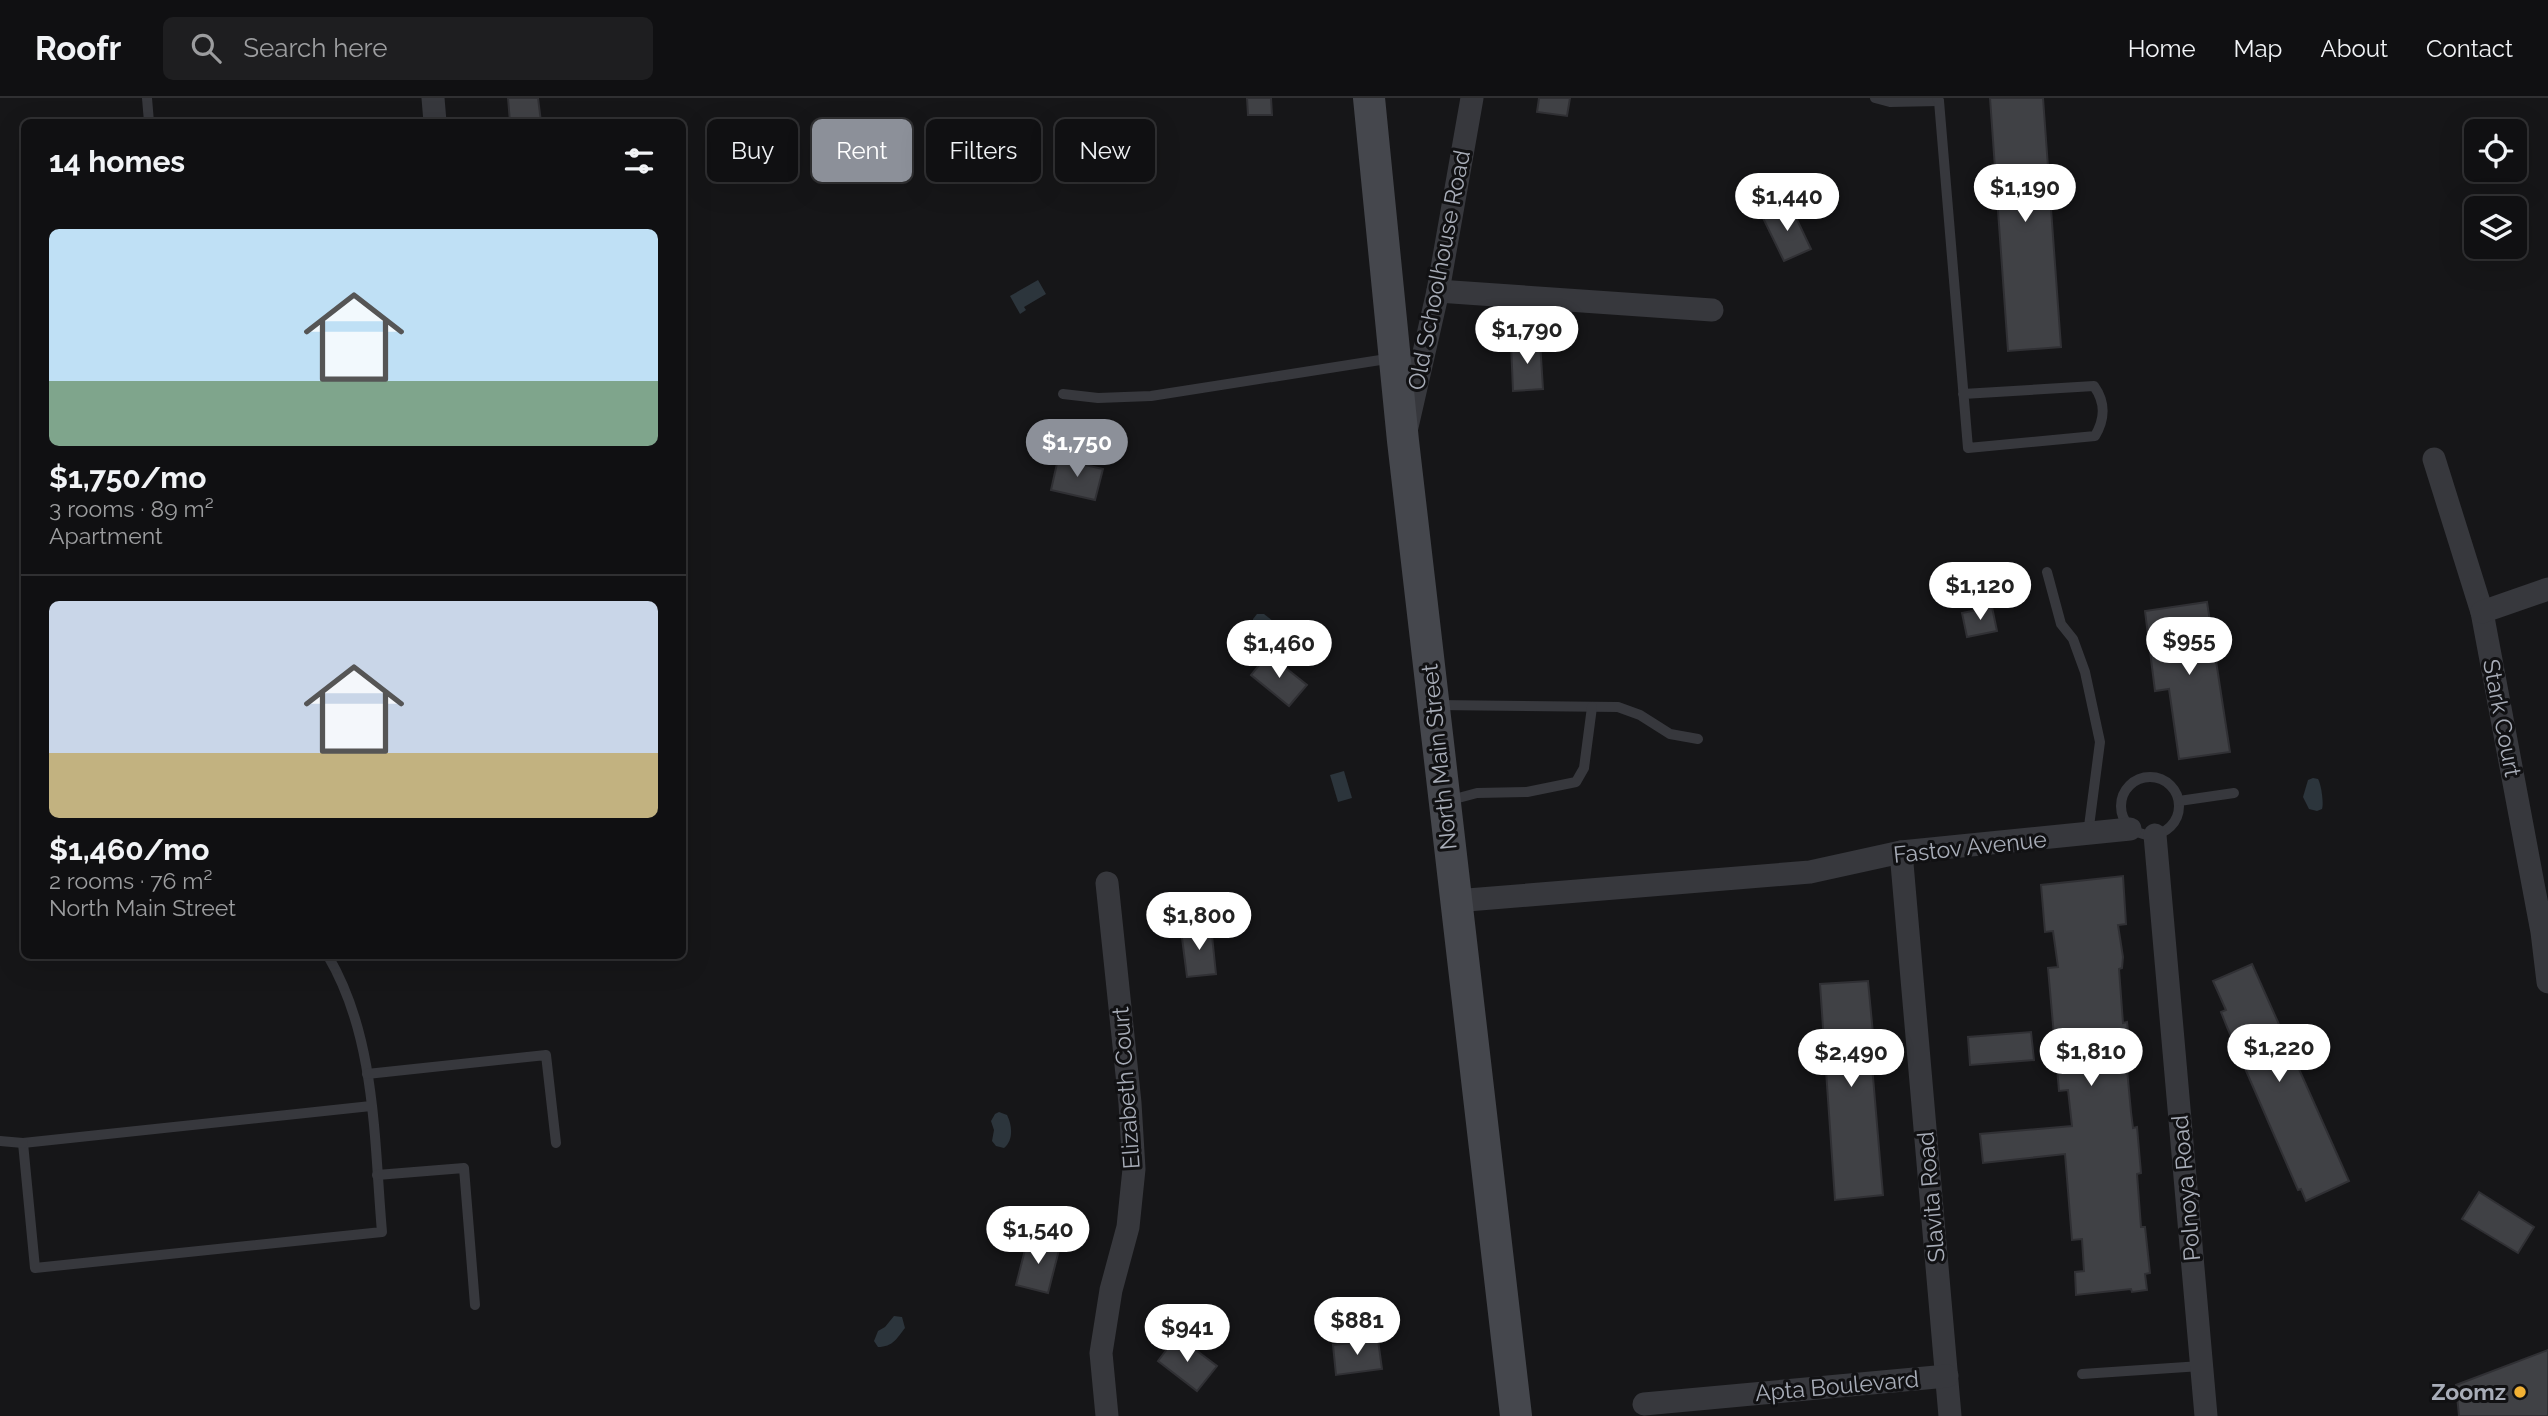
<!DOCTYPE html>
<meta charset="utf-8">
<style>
body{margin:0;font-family:Raleway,sans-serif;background:#1e1e20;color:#f1f3f6;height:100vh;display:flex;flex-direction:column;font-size:26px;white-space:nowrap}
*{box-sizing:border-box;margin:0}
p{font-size:23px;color:#9c9d9f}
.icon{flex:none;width:38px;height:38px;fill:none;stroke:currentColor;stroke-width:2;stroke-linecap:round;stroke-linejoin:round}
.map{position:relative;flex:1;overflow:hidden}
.details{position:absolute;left:21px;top:21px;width:665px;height:840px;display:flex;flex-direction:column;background:#101012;border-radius:10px;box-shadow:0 7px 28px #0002,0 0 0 2px #303032}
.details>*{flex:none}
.top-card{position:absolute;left:707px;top:21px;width:665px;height:63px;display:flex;gap:14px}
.controls{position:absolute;left:2464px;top:21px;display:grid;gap:14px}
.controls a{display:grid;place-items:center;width:63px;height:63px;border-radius:10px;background:#101012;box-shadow:0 7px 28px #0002,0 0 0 2px #303032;font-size:35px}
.price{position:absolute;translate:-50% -60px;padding:0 16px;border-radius:24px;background:#fff;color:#222;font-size:23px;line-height:46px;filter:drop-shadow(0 2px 4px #0008)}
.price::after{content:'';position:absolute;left:50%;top:42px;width:21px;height:16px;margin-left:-10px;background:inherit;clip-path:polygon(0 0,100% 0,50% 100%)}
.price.selected{background:#8c9099;color:#fff}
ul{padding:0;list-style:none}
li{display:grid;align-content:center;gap:14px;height:371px;padding:0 28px}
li+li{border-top:2px solid #303032}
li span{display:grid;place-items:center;height:217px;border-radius:10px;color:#555}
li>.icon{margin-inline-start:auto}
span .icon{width:126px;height:126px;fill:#fffc;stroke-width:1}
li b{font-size:30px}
h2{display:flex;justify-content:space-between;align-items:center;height:84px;padding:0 28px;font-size:30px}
.tag{padding:0 24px;border-radius:10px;background:#101012;box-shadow:0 7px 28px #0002,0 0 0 2px #303032;font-size:24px;line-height:63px}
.tag.selected{background:#8c9099;color:#fff}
header{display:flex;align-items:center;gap:42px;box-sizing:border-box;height:98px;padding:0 35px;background:#101012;border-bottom:2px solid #303032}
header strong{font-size:33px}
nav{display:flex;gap:38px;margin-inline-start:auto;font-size:24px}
.search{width:490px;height:63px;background:#1e1e20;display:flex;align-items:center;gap:18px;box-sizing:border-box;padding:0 24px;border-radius:10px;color:#9c9d9f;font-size:26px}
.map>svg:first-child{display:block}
</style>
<header>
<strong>Roofr</strong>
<div class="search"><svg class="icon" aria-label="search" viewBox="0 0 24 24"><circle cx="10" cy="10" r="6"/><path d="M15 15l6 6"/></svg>Search here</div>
<nav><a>Home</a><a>Map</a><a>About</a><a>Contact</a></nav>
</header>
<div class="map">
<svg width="2548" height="1318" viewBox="0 0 2548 1318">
<rect width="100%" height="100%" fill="#161618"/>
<g fill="#2c353c">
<path d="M 1038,182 L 1046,196 L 1024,209 L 1026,212 L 1020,216 L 1010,198 Z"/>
<path d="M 1257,516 L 1264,516 L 1283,531 L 1284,537 L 1279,543 L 1272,545 L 1253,529 L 1253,521 Z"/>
<path d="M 1344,673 L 1352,700 L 1338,704 L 1330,677 Z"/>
<path d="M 2313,680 L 2318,681 C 2321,686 2324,705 2322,711 L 2317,713 L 2309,711 L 2303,699 L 2308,682 Z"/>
<path d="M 999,1014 L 1007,1017 C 1012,1027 1014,1042 1004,1050 L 996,1048 L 992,1043 L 994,1032 L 991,1023 L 995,1016 Z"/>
<path d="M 894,1218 L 902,1219 L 905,1230 C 897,1240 893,1249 878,1249 L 874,1243 L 878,1233 L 885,1229 Z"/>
</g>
<g fill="#404145" stroke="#303034" stroke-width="2">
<path d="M 508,0 L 538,0 L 541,24 L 510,24 Z"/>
<path d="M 1247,0 L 1271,0 L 1272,17 L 1248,17 Z"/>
<path d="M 1539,0 L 1570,0 L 1567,18 L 1537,14 Z"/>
<path d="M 1990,0 L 2043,0 L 2061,249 L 2008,253 Z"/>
<path d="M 1790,107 L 1811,151 L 1784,163 L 1763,120 Z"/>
<path d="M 1540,243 L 1543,291 L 1513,293 L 1511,245 Z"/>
<path d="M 1058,361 L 1103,371 L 1095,402 L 1051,392 Z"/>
<path d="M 2207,504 L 2230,654 L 2179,661 L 2169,591 L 2155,593 L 2145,513 Z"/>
<path d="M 1992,509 L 1997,533 L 1967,539 L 1962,515 Z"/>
<path d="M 1268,556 L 1307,587 L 1289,608 L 1251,577 Z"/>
<path d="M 2123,778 L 2126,826 L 2118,827 L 2123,859 L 2122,870 L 2119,871 L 2123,925 L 2127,924 L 2132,970 L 2127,971 L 2131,1014 L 2133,1030 L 2137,1029 L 2141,1075 L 2137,1076 L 2141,1129 L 2145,1129 L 2150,1175 L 2145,1176 L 2147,1192 L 2132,1194 L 2131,1191 L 2076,1197 L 2075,1174 L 2084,1173 L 2082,1141 L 2072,1142 L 2065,1056 L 1983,1065 L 1980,1036 L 2072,1028 L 2068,992 L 2059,993 L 2057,970 L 2067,969 L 2064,937 L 2054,938 L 2048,870 L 2058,869 L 2053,833 L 2045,834 L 2041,787 Z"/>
<path d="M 1211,828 L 1216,876 L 1187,879 L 1181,832 Z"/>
<path d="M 2252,866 L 2349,1083 L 2306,1103 L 2301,1091 L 2298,1092 L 2227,929 L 2221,914 L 2226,912 L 2213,883 Z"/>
<path d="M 1868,883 L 1876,967 L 1872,967 L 1883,1097 L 1835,1102 L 1820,886 Z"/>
<path d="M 2031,934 L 2034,962 L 1970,967 L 1968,939 Z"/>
<path d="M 2479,1094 L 2534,1129 L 2518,1155 L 2462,1121 Z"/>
<path d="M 1028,1140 L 1060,1148 L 1048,1195 L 1016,1187 Z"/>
<path d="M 1177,1238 L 1217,1268 L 1197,1293 L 1158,1263 Z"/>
<path d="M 1378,1242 L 1382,1271 L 1336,1277 L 1333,1247 Z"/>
<path d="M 2548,1252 L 2548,1318 L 2459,1318 L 2456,1287 Z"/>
</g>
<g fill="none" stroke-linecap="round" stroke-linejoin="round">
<g stroke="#37383d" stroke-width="10">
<path d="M 147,0 L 149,24"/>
<path d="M 1875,0 L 1890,4 L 1939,3"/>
<path d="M 1937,0 L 1939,3 L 1968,350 L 2095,338 C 2105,321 2106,305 2094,288 L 1963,296"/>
<path d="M 1063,296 L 1098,300 L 1151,298 L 1393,260"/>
<path d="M 2047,474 L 2061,526 L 2073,541 L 2085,574 L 2100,644 L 2088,736"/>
<path d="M 1436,607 L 1618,609 L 1640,617 L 1670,636 L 1698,641"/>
<circle cx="2150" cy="708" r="29"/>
<path d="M 1447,703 L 1477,695 L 1527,694 L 1576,684 L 1584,670 L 1592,609"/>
<path d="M 2179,703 L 2234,695"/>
<path d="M 328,858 C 376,939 374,1042 382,1134 L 35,1170 L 23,1045 L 371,1008"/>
<path d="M 367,976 L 546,957 L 556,1045"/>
<path d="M 0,1043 L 23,1045"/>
<path d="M 377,1077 L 464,1070 L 475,1207"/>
<path d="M 2082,1276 L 2201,1268"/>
</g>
<g stroke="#37383d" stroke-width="23">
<path d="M 433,0 L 435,24"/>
<path d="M 1438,193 L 1712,212"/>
<path d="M 1407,329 L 1438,193 L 1472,0"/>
<path d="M 2434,361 L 2482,514 L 2542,834 L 2548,884"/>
<path d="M 2482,514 L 2548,491"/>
<path d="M 2155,737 L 2206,1318"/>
<path d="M 1901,754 L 1950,1318"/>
<path d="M 1107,785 L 1130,1005 L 1134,1071 L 1128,1129 L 1111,1192 L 1101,1255 L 1107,1318"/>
<path d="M 1455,803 L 1810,774 L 1901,754 L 2130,731"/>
<path d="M 1644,1306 L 1947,1278"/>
</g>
<path stroke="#45474d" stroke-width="32" d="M 1369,0 L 1403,343 L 1516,1318"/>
</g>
<circle fill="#f2b134" stroke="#111113" stroke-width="2.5" cx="2520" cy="1294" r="7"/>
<g text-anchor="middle" stroke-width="6" stroke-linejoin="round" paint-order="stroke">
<g font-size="23" fill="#a8adb8" stroke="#111113">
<text transform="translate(1439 172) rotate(-79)" y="8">Old Schoolhouse Road</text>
<text transform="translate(2502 620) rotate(79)" y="8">Stark Court</text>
<text transform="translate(1439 659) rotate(-96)" y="8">North Main Street</text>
<text transform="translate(1970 749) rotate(-6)" y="8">Fastov Avenue</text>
<text transform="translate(1126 990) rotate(-94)" y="8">Elizabeth Court</text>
<text transform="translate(2186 1090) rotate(-95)" y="8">Polnoya Road</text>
<text transform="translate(1931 1099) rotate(-95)" y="8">Slavita Road</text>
<text transform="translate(1837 1288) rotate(-5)" y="8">Apta Boulevard</text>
</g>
<g font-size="23" font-weight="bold" fill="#a8adb8" stroke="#111113" text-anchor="end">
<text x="2506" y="1302">Zoomz</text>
</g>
</g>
</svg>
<div class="controls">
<a><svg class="icon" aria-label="locate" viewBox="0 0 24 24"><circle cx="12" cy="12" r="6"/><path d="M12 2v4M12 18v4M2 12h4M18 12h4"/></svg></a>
<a><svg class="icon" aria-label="layers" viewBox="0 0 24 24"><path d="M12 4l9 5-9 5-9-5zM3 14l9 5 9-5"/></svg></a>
</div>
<b class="price" style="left:2025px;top:126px">$1,190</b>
<b class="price" style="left:1787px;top:135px">$1,440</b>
<b class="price" style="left:1527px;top:268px">$1,790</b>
<b class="price selected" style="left:1077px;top:381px">$1,750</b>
<b class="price" style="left:1980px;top:524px">$1,120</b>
<b class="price" style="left:2189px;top:579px">$955</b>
<b class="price" style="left:1279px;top:582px">$1,460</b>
<b class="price" style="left:1199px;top:854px">$1,800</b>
<b class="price" style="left:2279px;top:986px">$1,220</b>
<b class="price" style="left:2091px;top:990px">$1,810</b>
<b class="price" style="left:1851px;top:991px">$2,490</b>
<b class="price" style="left:1038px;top:1168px">$1,540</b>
<b class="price" style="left:1357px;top:1259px">$881</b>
<b class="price" style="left:1187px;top:1266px">$941</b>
<div class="top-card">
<a class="tag">Buy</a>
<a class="tag selected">Rent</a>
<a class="tag">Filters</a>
<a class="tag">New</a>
</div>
<section class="details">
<h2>14 homes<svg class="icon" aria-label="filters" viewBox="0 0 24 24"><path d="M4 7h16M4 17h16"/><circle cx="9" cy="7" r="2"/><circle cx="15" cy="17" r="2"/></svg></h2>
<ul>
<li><span style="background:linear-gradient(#bfe0f5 70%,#7fa58c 0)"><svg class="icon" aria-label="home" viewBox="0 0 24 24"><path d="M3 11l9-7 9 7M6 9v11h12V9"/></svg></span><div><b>$1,750/mo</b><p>3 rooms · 89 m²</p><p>Apartment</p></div></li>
<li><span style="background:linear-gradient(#c9d6e8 70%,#c2b280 0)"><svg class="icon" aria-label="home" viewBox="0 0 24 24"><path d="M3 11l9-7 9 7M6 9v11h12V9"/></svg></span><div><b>$1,460/mo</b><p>2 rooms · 76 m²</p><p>North Main Street</p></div></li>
</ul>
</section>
</div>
